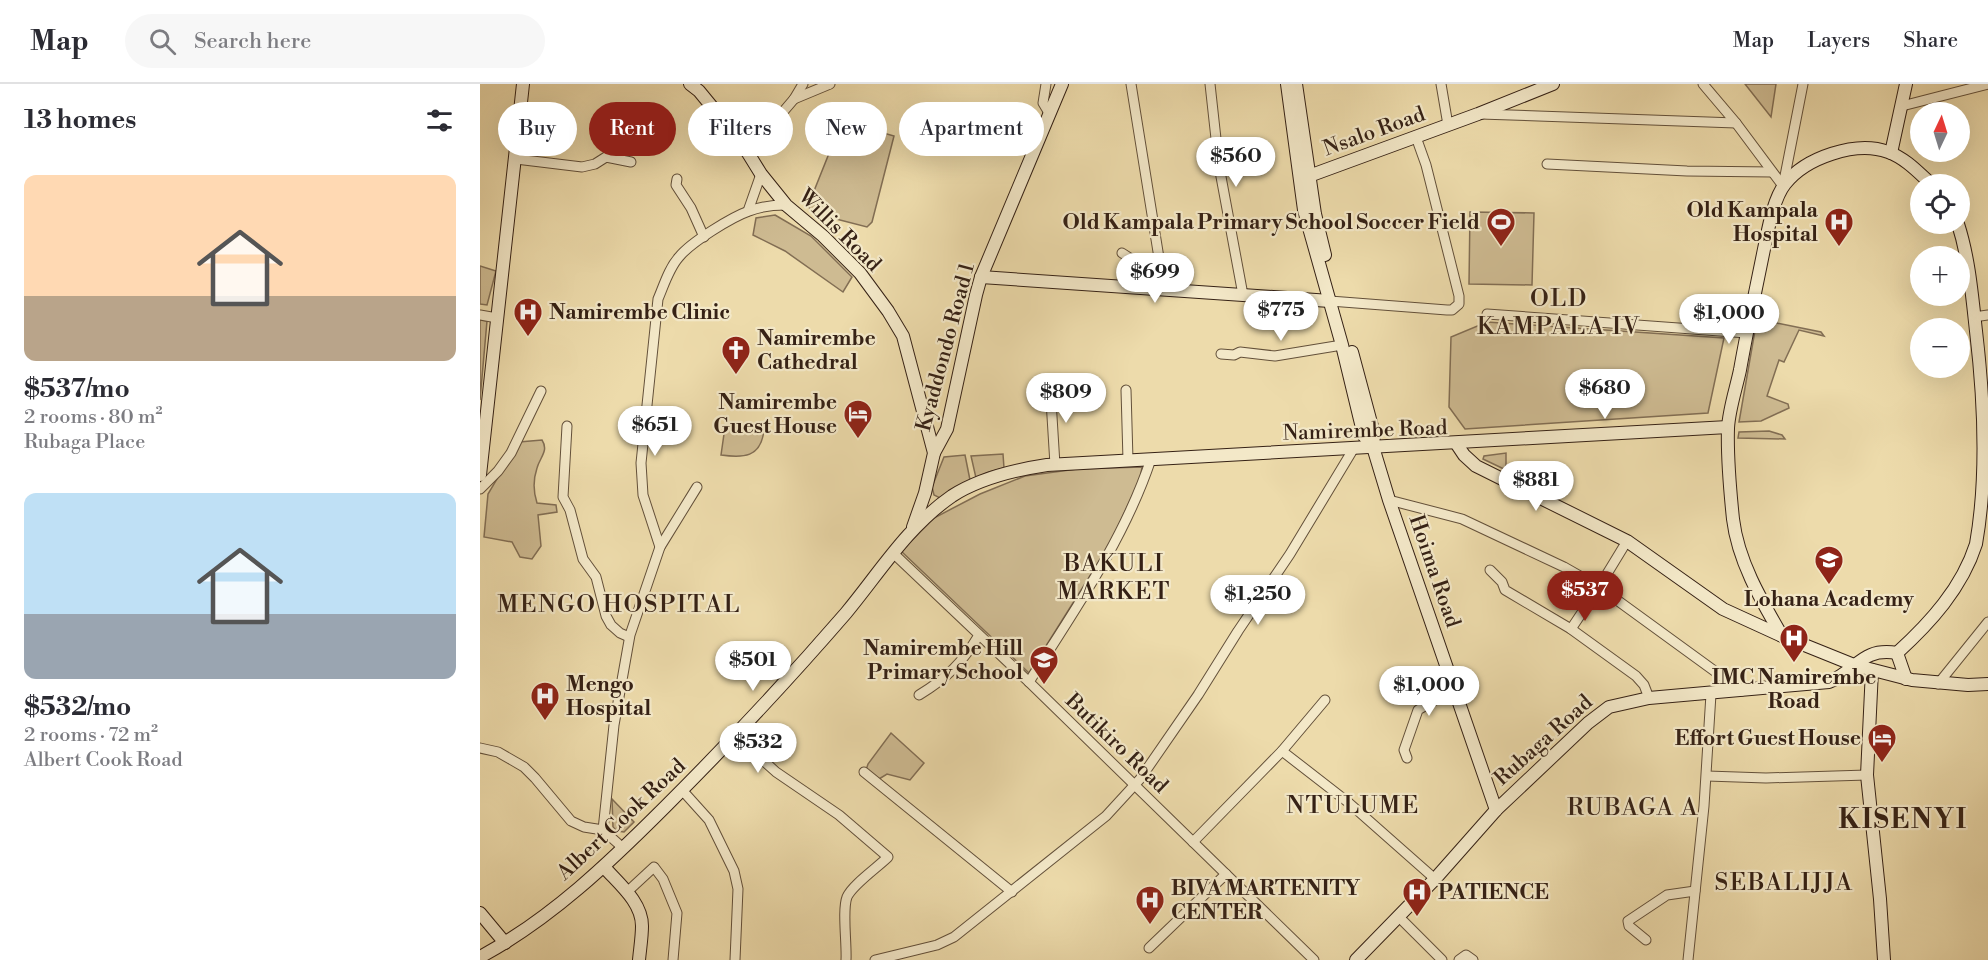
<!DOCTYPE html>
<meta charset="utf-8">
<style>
body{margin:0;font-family:"Libre Bodoni",serif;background:#f7f7f7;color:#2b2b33;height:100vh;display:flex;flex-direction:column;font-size:22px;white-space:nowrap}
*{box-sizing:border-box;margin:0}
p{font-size:20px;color:#7c7c81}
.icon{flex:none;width:33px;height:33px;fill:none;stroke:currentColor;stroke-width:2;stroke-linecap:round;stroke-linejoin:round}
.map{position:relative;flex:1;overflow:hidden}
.drawer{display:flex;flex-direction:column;background:#fff;width:480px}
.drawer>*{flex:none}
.banner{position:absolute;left:18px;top:18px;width:570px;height:54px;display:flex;gap:12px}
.needle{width:39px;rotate:4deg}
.fabs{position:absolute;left:1430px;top:18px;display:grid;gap:12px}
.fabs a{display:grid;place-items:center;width:60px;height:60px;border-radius:50%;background:#fff;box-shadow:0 6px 24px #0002;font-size:30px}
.price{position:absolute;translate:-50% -51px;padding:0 14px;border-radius:21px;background:#fff;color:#222;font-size:20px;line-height:39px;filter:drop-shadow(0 2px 3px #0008)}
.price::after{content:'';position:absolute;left:50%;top:36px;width:18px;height:14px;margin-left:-9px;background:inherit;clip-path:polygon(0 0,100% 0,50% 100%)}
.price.active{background:#8f2418;color:#fff}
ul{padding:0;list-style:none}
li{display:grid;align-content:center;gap:12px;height:318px;padding:0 24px}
li span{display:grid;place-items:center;height:186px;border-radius:12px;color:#555}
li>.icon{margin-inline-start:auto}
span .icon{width:108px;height:108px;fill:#fffc;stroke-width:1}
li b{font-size:26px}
h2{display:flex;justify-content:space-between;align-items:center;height:72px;padding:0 24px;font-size:26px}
.pill{padding:0 21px;border-radius:27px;background:#fff;box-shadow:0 6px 24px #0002;font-size:21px;line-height:54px}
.pill.active{background:#8f2418;color:#fff}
header{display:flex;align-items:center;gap:36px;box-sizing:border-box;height:84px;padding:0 30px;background:#fff;border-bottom:2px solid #e1e1e2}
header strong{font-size:28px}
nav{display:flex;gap:33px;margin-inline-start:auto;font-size:21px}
.search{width:420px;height:54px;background:#f7f7f7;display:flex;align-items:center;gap:15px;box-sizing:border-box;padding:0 21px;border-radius:33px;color:#7c7c81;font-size:22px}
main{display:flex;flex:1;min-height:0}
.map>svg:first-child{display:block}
</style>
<header>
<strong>Map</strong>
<div class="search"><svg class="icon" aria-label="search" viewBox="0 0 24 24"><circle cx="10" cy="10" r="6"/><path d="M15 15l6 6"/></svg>Search here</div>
<nav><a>Map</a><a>Layers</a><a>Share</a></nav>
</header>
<main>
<section class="drawer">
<h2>13 homes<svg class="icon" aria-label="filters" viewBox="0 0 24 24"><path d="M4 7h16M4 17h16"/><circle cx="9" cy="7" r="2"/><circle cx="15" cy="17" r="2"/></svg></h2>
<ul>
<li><span style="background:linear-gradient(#ffd9b3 65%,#b9a48a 0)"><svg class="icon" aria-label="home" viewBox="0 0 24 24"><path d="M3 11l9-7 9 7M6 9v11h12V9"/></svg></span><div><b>$537/mo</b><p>2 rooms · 80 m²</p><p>Rubaga Place</p></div></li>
<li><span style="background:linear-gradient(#bfe0f5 65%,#9aa5b1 0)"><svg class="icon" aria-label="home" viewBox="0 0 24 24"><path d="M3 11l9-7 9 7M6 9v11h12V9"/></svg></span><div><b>$532/mo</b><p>2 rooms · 72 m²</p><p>Albert Cook Road</p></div></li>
</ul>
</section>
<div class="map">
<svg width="1508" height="876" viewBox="0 0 1508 876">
<rect width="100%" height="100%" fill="#eddbab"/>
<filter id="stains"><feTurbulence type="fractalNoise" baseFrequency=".00333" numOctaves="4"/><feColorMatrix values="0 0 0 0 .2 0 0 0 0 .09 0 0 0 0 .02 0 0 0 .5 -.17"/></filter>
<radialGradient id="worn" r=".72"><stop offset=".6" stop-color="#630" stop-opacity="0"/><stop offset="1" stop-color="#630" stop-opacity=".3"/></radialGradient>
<g fill="#cebb92" stroke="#826e54" stroke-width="1.5">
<path d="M 1265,0 L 1296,0 L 1291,33 Z"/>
<path d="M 362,37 L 414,52 L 392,138 L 387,143 L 333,129 L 328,122 Z"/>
<path d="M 990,128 L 1054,129 L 1052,201 L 989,200 Z"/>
<path d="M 295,131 L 331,152 L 372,193 L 363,208 L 305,167 L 273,151 L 276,134 Z"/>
<path d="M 0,182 L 16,187 L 7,221 L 0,220 Z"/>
<path d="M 1277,235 L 1341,248 L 1344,252 L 1319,246 L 1304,278 L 1299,276 L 1287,312 L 1308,320 L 1309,324 L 1281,337 L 1259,338 Z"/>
<path d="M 0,236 L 7,237 L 0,316 Z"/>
<path d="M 1007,238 L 1244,254 L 1228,329 L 985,345 L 969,323 L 971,253 Z"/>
<path d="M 275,340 L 282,340 L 284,346 C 281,374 263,374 241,371 L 245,343 L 264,346 Z"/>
<path d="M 1289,347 L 1302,351 L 1305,355 L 1258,354 L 1259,348 Z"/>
<path d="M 62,356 C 69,367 60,373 57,384 C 53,396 53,407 57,419 L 76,421 L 77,428 L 58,431 L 61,462 L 52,475 L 40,473 L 32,458 L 4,453 L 8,410 L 39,358 Z"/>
<path d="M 1026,369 L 1026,386 L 1003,375 L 1004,372 Z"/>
<path d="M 523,370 L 524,384 L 509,388 L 496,394 L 491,372 Z"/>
<path d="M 485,371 L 490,396 L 460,414 L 454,411 L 452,403 L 464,373 Z"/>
<path d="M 662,383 L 660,395 L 630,460 L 549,589 L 421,467 L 454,434 L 500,410 L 545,392 L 597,385 Z"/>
<path d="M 411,649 L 444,679 L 430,696 L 407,690 L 399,695 L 386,686 L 388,680 Z"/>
<path d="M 132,715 L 154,738 L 144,748 L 137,747 L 133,743 Z"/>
</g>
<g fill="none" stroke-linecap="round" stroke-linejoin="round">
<g stroke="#63503a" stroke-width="11">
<g id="street">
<path d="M 566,0 L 563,19 L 569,29"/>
<path d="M 651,0 L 684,205"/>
<path d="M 730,0 L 739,82 L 763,211"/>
<path d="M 961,0 L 968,41"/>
<path d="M 1223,0 L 1256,39 L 1303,102"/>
<path d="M 314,15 L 350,0"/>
<path d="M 1422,22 L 1508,0"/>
<path d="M 1000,30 L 1256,39"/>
<path d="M 268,69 L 314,15 L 323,0"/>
<path d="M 36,75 L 102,83 L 115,80 L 126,73 L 151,78"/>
<path d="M 1067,80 L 1207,87 L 1292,88"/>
<path d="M 197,95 L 196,101 L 211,124 L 224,153"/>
<path d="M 1303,102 L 1323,0"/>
<path d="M 268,127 L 281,90"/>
<path d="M 642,169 L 682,195"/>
<path d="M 850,217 L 967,226 L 972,226 L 979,220 L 979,212 L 946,81 L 936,53"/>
<path d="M 1007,230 L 1267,249"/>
<path d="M 0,231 L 17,234"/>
<path d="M 1494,233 L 1508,231"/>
<path d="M 741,270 L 754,271 L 760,268 L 795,272 L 862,261"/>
<path d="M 570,300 L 575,381"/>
<path d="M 646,306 L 648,376"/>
<path d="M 87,342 L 83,413 L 90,426 L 103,475 L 116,493 L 126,532 L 131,541 L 140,549 L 149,553"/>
<path d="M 0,405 L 18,387 L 31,369 L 61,307"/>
<path d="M 909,416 L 982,435 L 1084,483 L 1119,503 L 1262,607"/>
<path d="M 180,463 L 163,411 L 161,379 L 178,215 C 184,201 189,184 199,173 C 211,158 252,133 269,127 C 282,122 294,121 306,121"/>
<path d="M 413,469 L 549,598 L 834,876"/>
<path d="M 1010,486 L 1022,498 L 1025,506 L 1091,545 L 1156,592 L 1164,601 L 1169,614"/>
<path d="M 1091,545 L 1119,503 L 1147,457"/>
<path d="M 549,598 C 594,527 644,456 671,375"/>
<path d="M 1458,600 L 1508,538"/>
<path d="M 439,611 C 467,594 482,579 499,551"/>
<path d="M 255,651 L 296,688 L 359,731 L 408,773 C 398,783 372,801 367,813 C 362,826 367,860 366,876"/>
<path d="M 0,664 L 18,668 L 44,683 L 55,694 L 91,737 L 104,743 L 123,746 L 143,764"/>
<path d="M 802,667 L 869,719 L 955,795"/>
<path d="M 927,674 L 924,666 L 938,626 L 975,604"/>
<path d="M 384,688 L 532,808"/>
<path d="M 1227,692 L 1286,694 L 1387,691"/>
<path d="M 202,706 L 229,736 L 254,787 L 258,805 L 255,876"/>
<path d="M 123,746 L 134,641 L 150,551 L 180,463 L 217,403"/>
<path d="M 713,758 L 802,667 L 845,616"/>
<path d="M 147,808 L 174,783 L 183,795 L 197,829 L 193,876"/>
<path d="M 919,833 L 962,876"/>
<path d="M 1166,856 L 1149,842 L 1148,837 L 1187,811 L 1215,807"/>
<path d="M 669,864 L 746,790"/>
<path d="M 395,876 L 457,861 L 474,853 L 626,732 L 660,695 L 718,611 L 758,547 L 810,470 L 874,364"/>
<path d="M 979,876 L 986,871 L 993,876"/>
<path d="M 1208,876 L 1224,722 L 1231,610"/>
</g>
</g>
<g stroke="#352115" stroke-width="14">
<g id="secondary">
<path d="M 210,0 L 219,7 L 242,35 L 268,69 L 281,90 L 306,121 L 343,152 L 380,189 L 408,227 L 423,252 L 454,369 L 445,409 L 433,443"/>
<path d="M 807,0 L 824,126 L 862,261 L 884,352 L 893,363 L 909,416 L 1016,726"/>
<path d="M 816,0 L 835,130 L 845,171"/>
<path d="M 1411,69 L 1426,0"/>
<path d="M 829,92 L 998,30 L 1073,0"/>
<path d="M 501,193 L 850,217"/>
<path d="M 872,268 L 894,350 L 893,363"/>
<path d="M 976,359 L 984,371 L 996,382 L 1147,457 L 1243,525 L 1302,552 L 1374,581 L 1432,596 L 1488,601 L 1508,600"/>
<path d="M 454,369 L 467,345 L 496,211 L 501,193 L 582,0"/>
<path d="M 0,391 L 43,0"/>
<path d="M 1302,552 C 1281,516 1258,477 1253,435 C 1250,406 1247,374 1248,344 C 1249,325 1256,305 1260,286 C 1267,246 1276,205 1284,165 C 1288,147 1293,115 1305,100 C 1325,74 1376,56 1408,68 C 1425,74 1438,88 1451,100"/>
<path d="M 1417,569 C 1450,539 1482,504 1496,460 C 1508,392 1504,315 1496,247 C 1492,211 1489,174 1478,140"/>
<path d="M 1417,569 L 1426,595"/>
<path d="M 1392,586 L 1387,691 L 1400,815 L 1404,876"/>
<path d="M 124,783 C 139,800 162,818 162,842 C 162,853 160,865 159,876"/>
<path d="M 0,829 L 25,859"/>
<path d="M 0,873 C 71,835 130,778 186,722 C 248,660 309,595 366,529 C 400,488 427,443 472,412 C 500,394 534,386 567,381 L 1248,343"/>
<path d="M 876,876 L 955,795 L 1016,726 L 1108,639 L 1129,623 L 1169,614 L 1349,598 C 1377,587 1381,563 1417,569"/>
</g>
</g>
<use href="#street" stroke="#f3e8c8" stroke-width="9"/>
<use href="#secondary" stroke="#f3e8c8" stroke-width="12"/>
</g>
<defs>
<g id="stadium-pin" transform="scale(1.5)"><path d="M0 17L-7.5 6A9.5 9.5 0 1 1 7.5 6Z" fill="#8f2418" stroke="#f3e8c8"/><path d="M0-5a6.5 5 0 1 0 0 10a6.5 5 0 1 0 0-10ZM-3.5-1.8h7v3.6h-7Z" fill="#fff"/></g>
<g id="hospital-pin" transform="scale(1.5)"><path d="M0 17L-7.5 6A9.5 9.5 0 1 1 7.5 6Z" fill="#8f2418" stroke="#f3e8c8"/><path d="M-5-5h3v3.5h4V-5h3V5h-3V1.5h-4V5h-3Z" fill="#fff"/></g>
<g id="church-pin" transform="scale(1.5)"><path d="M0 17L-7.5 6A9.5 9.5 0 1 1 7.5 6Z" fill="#8f2418" stroke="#f3e8c8"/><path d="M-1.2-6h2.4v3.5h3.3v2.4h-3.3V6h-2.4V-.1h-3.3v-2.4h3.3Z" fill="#fff"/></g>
<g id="hotel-pin" transform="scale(1.5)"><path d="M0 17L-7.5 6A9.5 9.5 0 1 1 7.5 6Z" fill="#8f2418" stroke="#f3e8c8"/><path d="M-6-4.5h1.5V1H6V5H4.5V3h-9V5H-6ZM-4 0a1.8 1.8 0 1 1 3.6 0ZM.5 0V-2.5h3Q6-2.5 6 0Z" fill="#fff"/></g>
<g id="school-pin" transform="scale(1.5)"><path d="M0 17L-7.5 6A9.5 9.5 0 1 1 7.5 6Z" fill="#8f2418" stroke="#f3e8c8"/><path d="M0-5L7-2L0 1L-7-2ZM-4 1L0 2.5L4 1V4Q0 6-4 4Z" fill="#fff"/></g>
</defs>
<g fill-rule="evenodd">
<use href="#stadium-pin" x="1021" y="138"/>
<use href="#hospital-pin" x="1359" y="138"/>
<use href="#hospital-pin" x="48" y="228"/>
<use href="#church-pin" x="256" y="266"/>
<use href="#hotel-pin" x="378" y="330"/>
<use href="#school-pin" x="1349" y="476"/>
<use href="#hospital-pin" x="1314" y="554"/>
<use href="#school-pin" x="564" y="576"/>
<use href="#hospital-pin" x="65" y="612"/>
<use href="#hotel-pin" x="1402" y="654"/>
<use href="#hospital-pin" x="937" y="808"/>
<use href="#hospital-pin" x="670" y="816"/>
</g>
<g text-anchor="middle" stroke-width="4.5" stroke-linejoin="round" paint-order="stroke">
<g font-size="21" fill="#352115" stroke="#f3e8c8">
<text transform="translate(894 47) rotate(-20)" y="7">Nsalo Road</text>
<text transform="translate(360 146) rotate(45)" y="7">Willis Road</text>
<text transform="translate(465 263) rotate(-75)" y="7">Kyaddondo Road 1</text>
<text transform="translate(885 346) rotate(-2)" y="7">Namirembe Road</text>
<text transform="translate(955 487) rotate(71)" y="7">Hoima Road</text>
<text transform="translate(1063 656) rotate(-42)" y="7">Rubaga Road</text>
<text transform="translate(637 659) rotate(44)" y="7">Butikiro Road</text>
<text transform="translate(141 735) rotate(-43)" y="7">Albert Cook Road</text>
</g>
<g font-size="21" font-weight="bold" fill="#352115" stroke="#f3e8c8" text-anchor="end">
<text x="1338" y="133">Old Kampala<tspan x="1338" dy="24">Hospital</tspan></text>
<text x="1000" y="145">Old Kampala Primary School Soccer Field</text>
<text x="69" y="235" text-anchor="start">Namirembe Clinic</text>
<text x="277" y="261" text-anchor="start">Namirembe<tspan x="277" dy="24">Cathedral</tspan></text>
<text x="357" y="325">Namirembe<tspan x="357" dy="24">Guest House</tspan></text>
<text x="1349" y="522" text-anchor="middle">Lohana Academy</text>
<text x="543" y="571">Namirembe Hill<tspan x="543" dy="24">Primary School</tspan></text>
<text x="1314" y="600" text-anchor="middle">IMC Namirembe<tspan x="1314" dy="24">Road</tspan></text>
<text x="86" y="607" text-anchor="start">Mengo<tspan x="86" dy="24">Hospital</tspan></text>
<text x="1381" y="661">Effort Guest House</text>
<text x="691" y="811" text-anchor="start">BIVA MARTENITY<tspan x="691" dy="24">CENTER</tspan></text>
<text x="958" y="815" text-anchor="start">PATIENCE</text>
</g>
<g font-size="24" letter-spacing="1.5" fill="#352115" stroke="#f3e8c8">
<text x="1079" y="222">OLD<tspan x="1079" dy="28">KAMPALA IV</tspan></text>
<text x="634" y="487">BAKULI<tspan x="634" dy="28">MARKET</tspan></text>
<text x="139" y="528">MENGO HOSPITAL</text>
<text x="873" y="729">NTULUME</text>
<text x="1153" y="731">RUBAGA A</text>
<text x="1304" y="806">SEBALIJJA</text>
</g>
<g font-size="27" font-weight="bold" letter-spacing="1.5" fill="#352115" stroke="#f3e8c8">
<text x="1423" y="744">KISENYI</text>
</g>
</g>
<rect width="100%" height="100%" filter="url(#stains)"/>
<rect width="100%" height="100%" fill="url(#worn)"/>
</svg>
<div class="fabs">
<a><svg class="needle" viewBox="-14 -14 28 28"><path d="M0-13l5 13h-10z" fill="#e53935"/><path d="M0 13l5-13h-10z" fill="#7c7c81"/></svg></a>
<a><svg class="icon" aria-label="locate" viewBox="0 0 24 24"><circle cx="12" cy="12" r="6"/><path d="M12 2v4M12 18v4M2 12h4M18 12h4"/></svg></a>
<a>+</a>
<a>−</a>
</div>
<b class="price" style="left:756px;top:104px">$560</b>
<b class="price" style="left:675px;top:220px">$699</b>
<b class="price" style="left:801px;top:258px">$775</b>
<b class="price" style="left:1249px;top:261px">$1,000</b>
<b class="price" style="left:1125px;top:336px">$680</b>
<b class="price" style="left:586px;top:340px">$809</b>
<b class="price" style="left:175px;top:373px">$651</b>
<b class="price" style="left:1056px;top:428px">$881</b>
<b class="price active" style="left:1105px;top:538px">$537</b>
<b class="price" style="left:778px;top:542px">$1,250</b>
<b class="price" style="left:273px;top:608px">$501</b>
<b class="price" style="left:949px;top:633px">$1,000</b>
<b class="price" style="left:278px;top:690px">$532</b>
<div class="banner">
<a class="pill">Buy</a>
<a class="pill active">Rent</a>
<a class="pill">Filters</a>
<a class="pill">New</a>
<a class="pill">Apartment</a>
</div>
</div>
</main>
